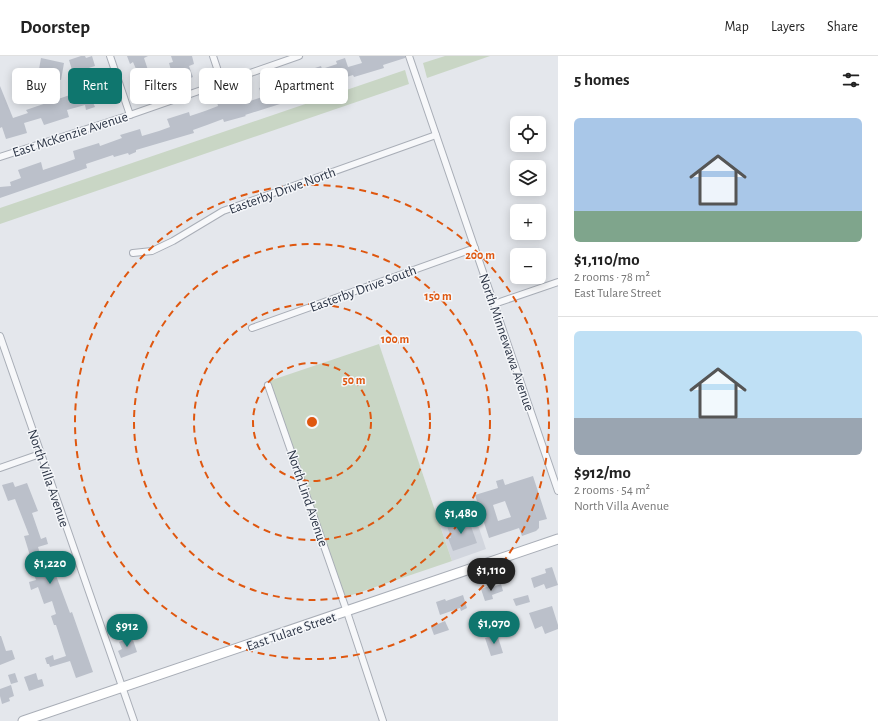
<!DOCTYPE html>
<meta charset="utf-8">
<style>
body{margin:0;font-family:"Alegreya Sans",sans-serif;background:#f6f6f6;color:#222;height:100vh;display:flex;flex-direction:column;font-size:15px;white-space:nowrap}
*{box-sizing:border-box;margin:0}
p{font-size:13px;color:#767676}
.icon{flex:none;width:22px;height:22px;fill:none;stroke:currentColor;stroke-width:2;stroke-linecap:round;stroke-linejoin:round}
.map{position:relative;flex:1;overflow:hidden}
.panel{display:flex;flex-direction:column;background:#fff;width:320px}
.panel>*{flex:none}
.guide{position:absolute;left:12px;top:12px;width:380px;height:36px;display:flex;gap:8px}
.fabs{position:absolute;left:510px;top:60px;display:grid;gap:8px}
.fabs a{display:grid;place-items:center;width:36px;height:36px;border-radius:6px;background:#fff;box-shadow:0 2px 10px #0003;font-size:20px}
.price{position:absolute;translate:-50% -34px;padding:0 9px;border-radius:14px;background:#0f766e;color:#fff;font-size:13px;line-height:26px;filter:drop-shadow(0 1px 2px #0008)}
.price::after{content:'';position:absolute;left:50%;top:24px;width:12px;height:9px;margin-left:-6px;background:inherit;clip-path:polygon(0 0,100% 0,50% 100%)}
.price.selected{background:#222;color:#fff}
ul{padding:0;list-style:none}
li{display:grid;align-content:center;gap:8px;height:212px;padding:0 16px}
li+li{border-top:1px solid #e0e0e0}
li span{display:grid;place-items:center;height:124px;border-radius:6px;color:#555}
li>.icon{margin-inline-start:auto}
span .icon{width:72px;height:72px;fill:#fffc;stroke-width:1}
li b{font-size:17px}
h2{display:flex;justify-content:space-between;align-items:center;height:48px;padding:0 16px;font-size:17px}
.tag{padding:0 14px;border-radius:6px;background:#fff;box-shadow:0 2px 10px #0003;font-size:14px;line-height:36px}
.tag.selected{background:#0f766e;color:#fff}
header{display:flex;align-items:center;gap:24px;box-sizing:border-box;height:56px;padding:0 20px;background:#fff;border-bottom:1px solid #e0e0e0}
header strong{font-size:19px}
nav{display:flex;gap:22px;margin-inline-start:auto;font-size:14px}
main{display:flex;flex:1;min-height:0}
.map>svg:first-child{display:block}
</style>
<header>
<strong>Doorstep</strong>
<nav><a>Map</a><a>Layers</a><a>Share</a></nav>
</header>
<main>
<div class="map">
<svg width="558" height="665" viewBox="0 0 558 665">
<rect width="100%" height="100%" fill="#e4e7ec"/>
<path fill="#d2d6de" d="M 470,445 L 486,493 L 452,505 L 436,457 Z"/>
<g fill="#c9d6c5">
<path d="M 445,0 L 490,0 L 427,22 L 423,7 Z"/>
<path d="M 405,14 L 409,28 L 0,168 L 0,152 Z"/>
<path d="M 379,288 L 452,505 L 343,542 L 269,325 Z"/>
</g>
<g fill="#bbc0ca" fill-rule="evenodd">
<path d="M 81,0 L 85,0 L 86,2 L 92,0 L 95,10 L 73,17 L 69,4 Z"/>
<path d="M 127,0 L 148,0 L 144,2 L 148,14 L 151,13 L 158,33 L 141,40 L 138,31 L 143,29 L 137,12 L 136,13 L 133,6 L 130,8 Z"/>
<path d="M 171,0 L 192,0 L 194,8 L 189,10 L 193,21 L 180,26 L 175,12 L 171,14 L 169,7 L 173,6 Z"/>
<path d="M 359,0 L 405,0 L 405,2 L 383,9 L 384,12 L 354,21 L 353,19 L 327,27 L 316,31 L 317,35 L 297,41 L 296,39 L 279,45 L 280,48 L 245,59 L 246,60 L 224,66 L 223,63 L 207,69 L 193,74 L 194,77 L 136,94 L 136,96 L 129,99 L 128,97 L 114,101 L 113,99 L 86,108 L 87,112 L 0,142 L 0,131 L 11,130 L 10,126 L 21,122 L 18,114 L 41,106 L 43,114 L 64,107 L 75,103 L 73,95 L 99,87 L 100,90 L 122,82 L 120,79 L 140,73 L 142,80 L 159,75 L 170,71 L 167,63 L 189,56 L 190,60 L 205,55 L 218,50 L 217,46 L 238,39 L 241,48 L 262,41 L 259,32 L 273,27 L 275,32 L 289,28 L 287,22 L 296,19 L 298,25 L 307,22 L 306,19 L 311,17 L 312,21 L 314,20 L 312,13 L 321,10 L 322,13 L 337,8 L 336,5 L 345,2 L 348,11 L 362,7 Z"/>
<path d="M 41,2 L 64,7 L 61,24 L 38,19 Z"/>
<path d="M 99,29 L 103,40 L 92,44 L 95,51 L 86,54 L 85,49 L 67,54 L 69,61 L 44,69 L 41,62 L 24,67 L 27,77 L 6,83 L 2,71 L 0,72 L 0,30 L 13,62 L 28,57 L 26,54 Z"/>
<path d="M 533,420 L 547,463 L 539,465 L 539,472 L 536,475 L 522,480 L 519,472 L 489,482 L 475,439 L 498,432 L 496,425 L 503,423 L 505,429 ZM 505,445 L 511,461 L 498,465 L 493,449 Z"/>
<path d="M 13,426 L 15,431 L 27,427 L 38,455 L 32,457 L 41,483 L 46,481 L 48,488 L 38,491 L 42,504 L 46,502 L 47,506 L 54,504 L 57,513 L 54,514 L 70,557 L 72,556 L 93,616 L 76,622 L 70,605 L 50,611 L 49,608 L 47,608 L 45,602 L 53,599 L 54,604 L 66,600 L 56,569 L 54,569 L 51,560 L 56,558 L 52,545 L 44,548 L 38,531 L 31,534 L 29,526 L 36,524 L 29,504 L 31,503 L 24,480 L 29,479 L 15,443 L 8,445 L 2,429 Z"/>
<path d="M 468,462 L 477,487 L 453,495 L 448,482 L 451,482 L 447,470 Z"/>
<path d="M 552,511 L 558,529 L 546,533 L 544,528 L 534,532 L 531,522 L 546,517 L 545,513 Z"/>
<path d="M 501,528 L 503,535 L 492,539 L 493,543 L 485,545 L 481,533 L 489,530 L 490,532 Z"/>
<path d="M 463,539 L 467,552 L 461,555 L 460,552 L 440,559 L 436,546 L 445,543 L 446,545 Z"/>
<path d="M 528,539 L 530,546 L 516,550 L 513,543 Z"/>
<path d="M 552,550 L 558,569 L 558,573 L 545,578 L 542,570 L 535,573 L 529,557 Z"/>
<path d="M 445,565 L 449,574 L 434,579 L 431,571 Z"/>
<path d="M 497,578 L 503,597 L 491,600 L 485,582 Z"/>
<path d="M 0,580 L 1,580 L 6,595 L 12,594 L 15,603 L 0,609 Z"/>
<path d="M 132,581 L 137,596 L 121,602 L 118,595 L 122,593 L 119,586 Z"/>
<path d="M 15,617 L 18,626 L 11,628 L 8,619 Z"/>
<path d="M 36,617 L 38,624 L 42,623 L 44,630 L 29,635 L 24,621 Z"/>
<path d="M 11,629 L 14,640 L 9,642 L 10,645 L 2,648 L 0,640 L 0,633 Z"/>
</g>
<g fill="none" stroke-linecap="round" stroke-linejoin="round">
<g stroke="#a9aeb7" stroke-width="8">
<g id="minor">
<path d="M 110,0 L 130,59"/>
<path d="M 213,0 L 222,27"/>
<path d="M 409,0 L 558,435"/>
<path d="M 0,101 L 130,59 L 299,0"/>
<path d="M 133,197 L 152,195 L 173,185 L 223,155 L 436,79"/>
<path d="M 494,248 L 558,226"/>
<path d="M 252,272 L 475,192"/>
<path d="M 0,280 L 134,665"/>
<path d="M 268,329 L 347,556 L 383,665"/>
<path d="M 0,412 L 40,398"/>
</g>
</g>
<g stroke="#a9aeb7" stroke-width="11">
<path id="secondary" d="M 23,665 L 558,483"/>
</g>
<use href="#minor" stroke="#f7f8fa" stroke-width="6"/>
<use href="#secondary" stroke="#fff" stroke-width="9"/>
</g>
<g fill="none" stroke="#df570f" stroke-width="2" stroke-dasharray="7 5">
<circle cx="312" cy="366" r="59"/>
<circle cx="312" cy="366" r="118"/>
<circle cx="312" cy="366" r="178"/>
<circle cx="312" cy="366" r="237"/>
</g>
<g text-anchor="middle" stroke-width="3" stroke-linejoin="round" paint-order="stroke">
<g font-size="14" fill="#2b3445" stroke="#f4f6f9">
<text transform="translate(70 78) rotate(-18)" y="5">East McKenzie Avenue</text>
<text transform="translate(282 134) rotate(-20)" y="5">Easterby Drive North</text>
<text transform="translate(363 232) rotate(-20)" y="5">Easterby Drive South</text>
<text transform="translate(507 286) rotate(71)" y="5">North Minnewawa Avenue</text>
<text transform="translate(49 422) rotate(71)" y="5">North Villa Avenue</text>
<text transform="translate(308 442) rotate(71)" y="5">North Lind Avenue</text>
<text transform="translate(291 575) rotate(-19)" y="5">East Tulare Street</text>
</g>
</g>
<circle cx="312" cy="366" r="6" fill="#df570f" stroke="#f4f6f9" stroke-width="2"/>
<g font-size="12" text-anchor="middle" font-weight="bold" fill="#df570f" stroke="#f4f6f9" stroke-width="3" stroke-linejoin="round" paint-order="stroke">
<text x="480" y="203">200 m</text>
<text x="438" y="244">150 m</text>
<text x="395" y="287">100 m</text>
<text x="354" y="328">50 m</text>
</g>
</svg>
<div class="fabs">
<a><svg class="icon" aria-label="locate" viewBox="0 0 24 24"><circle cx="12" cy="12" r="6"/><path d="M12 2v4M12 18v4M2 12h4M18 12h4"/></svg></a>
<a><svg class="icon" aria-label="layers" viewBox="0 0 24 24"><path d="M12 4l9 5-9 5-9-5zM3 14l9 5 9-5"/></svg></a>
<a>+</a>
<a>−</a>
</div>
<b class="price" style="left:461px;top:479px">$1,480</b>
<b class="price" style="left:50px;top:529px">$1,220</b>
<b class="price selected" style="left:491px;top:536px">$1,110</b>
<b class="price" style="left:494px;top:589px">$1,070</b>
<b class="price" style="left:127px;top:592px">$912</b>
<div class="guide">
<a class="tag">Buy</a>
<a class="tag selected">Rent</a>
<a class="tag">Filters</a>
<a class="tag">New</a>
<a class="tag">Apartment</a>
</div>
</div>
<section class="panel">
<h2>5 homes<svg class="icon" aria-label="filters" viewBox="0 0 24 24"><path d="M4 7h16M4 17h16"/><circle cx="9" cy="7" r="2"/><circle cx="15" cy="17" r="2"/></svg></h2>
<ul>
<li><span style="background:linear-gradient(#a9c7e8 75%,#7fa58c 0)"><svg class="icon" aria-label="home" viewBox="0 0 24 24"><path d="M3 11l9-7 9 7M6 9v11h12V9"/></svg></span><div><b>$1,110/mo</b><p>2 rooms · 78 m²</p><p>East Tulare Street</p></div></li>
<li><span style="background:linear-gradient(#bfe0f5 70%,#9aa5b1 0)"><svg class="icon" aria-label="home" viewBox="0 0 24 24"><path d="M3 11l9-7 9 7M6 9v11h12V9"/></svg></span><div><b>$912/mo</b><p>2 rooms · 54 m²</p><p>North Villa Avenue</p></div></li>
</ul>
</section>
</main>
